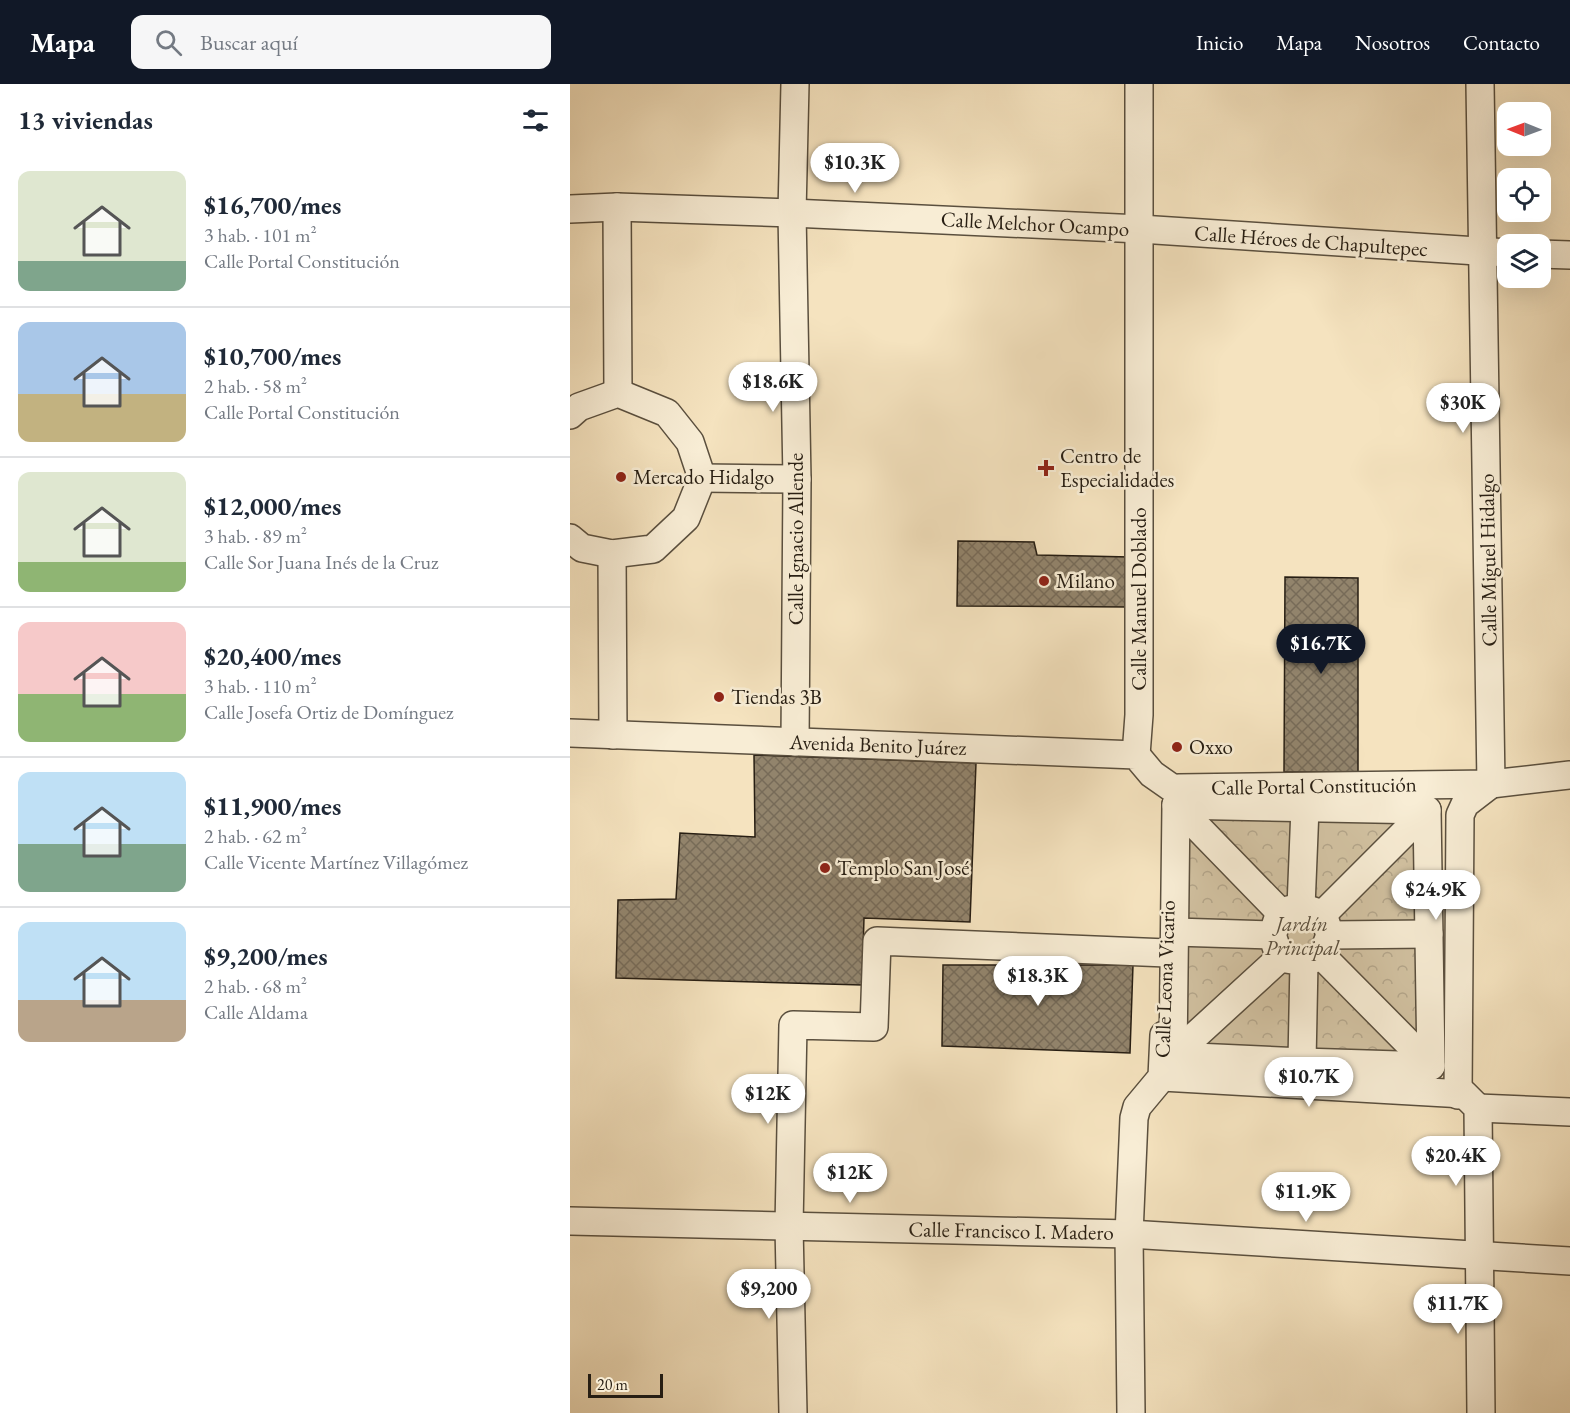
<!DOCTYPE html>
<html lang="es">
<meta charset="utf-8">
<style>
body{margin:0;font-family:"EB Garamond",serif;background:#f6f6f7;color:#1f2937;height:100vh;display:flex;flex-direction:column;font-size:22px;white-space:nowrap}
*{box-sizing:border-box;margin:0}
p{font-size:20px;color:#747a83}
.icon{flex:none;width:33px;height:33px;fill:none;stroke:currentColor;stroke-width:2;stroke-linecap:round;stroke-linejoin:round}
.map{position:relative;flex:1;overflow:hidden}
.panel{display:flex;flex-direction:column;background:#fff;width:570px}
.panel>*{flex:none}
.needle{width:39px;rotate:271deg}
.tools{position:absolute;left:927px;top:18px;display:grid;gap:12px}
.tools a{display:grid;place-items:center;width:54px;height:54px;border-radius:12px;background:#fff;box-shadow:0 6px 24px #0002;font-size:30px}
.scale{position:absolute;left:18px;bottom:15px;width:75px;box-sizing:border-box;padding-left:6px;border:3px solid #271e13;border-top:0;font-size:16px;line-height:21px;white-space:nowrap;color:#271e13;-webkit-text-stroke:4px #f8edd5;paint-order:stroke}
.price{position:absolute;translate:-50% -51px;padding:0 14px;border-radius:21px;background:#fff;color:#222;font-size:20px;line-height:39px;filter:drop-shadow(0 2px 3px #0008)}
.price::after{content:'';position:absolute;left:50%;top:36px;width:18px;height:14px;margin-left:-9px;background:inherit;clip-path:polygon(0 0,100% 0,50% 100%)}
.price.on{background:#111827;color:#fff}
ul{padding:0;list-style:none}
li{display:flex;align-items:center;gap:18px;height:150px;padding:0 18px}
li+li{border-top:2px solid #e0e1e3}
li span{display:grid;place-items:center;flex:none;width:168px;height:120px;border-radius:12px;color:#555}
li>.icon{margin-inline-start:auto}
span .icon{width:72px;height:72px;fill:#fffc;stroke-width:1}
li b{font-size:26px}
h2{display:flex;justify-content:space-between;align-items:center;height:72px;padding:0 18px;font-size:26px}
header{display:flex;align-items:center;gap:36px;box-sizing:border-box;height:84px;padding:0 30px;background:#111827;color:#fff}
header strong{font-size:28px}
nav{display:flex;gap:33px;margin-inline-start:auto;font-size:21px}
.search{width:420px;height:54px;background:#f6f6f7;display:flex;align-items:center;gap:15px;box-sizing:border-box;padding:0 21px;border-radius:12px;color:#747a83;font-size:22px}
main{display:flex;flex:1;min-height:0}
.map>svg:first-child{display:block}
</style>
<header>
<strong>Mapa</strong>
<div class="search"><svg class="icon" aria-label="search" viewBox="0 0 24 24"><circle cx="10" cy="10" r="6"/><path d="M15 15l6 6"/></svg>Buscar aquí</div>
<nav><a>Inicio</a><a>Mapa</a><a>Nosotros</a><a>Contacto</a></nav>
</header>
<main>
<section class="panel">
<h2>13 viviendas<svg class="icon" aria-label="filters" viewBox="0 0 24 24"><path d="M4 7h16M4 17h16"/><circle cx="9" cy="7" r="2"/><circle cx="15" cy="17" r="2"/></svg></h2>
<ul>
<li><span style="background:linear-gradient(#dfe7d0 75%,#7fa58c 0)"><svg class="icon" aria-label="home" viewBox="0 0 24 24"><path d="M3 11l9-7 9 7M6 9v11h12V9"/></svg></span><div><b>$16,700/mes</b><p>3 hab. · 101 m²</p><p>Calle Portal Constitución</p></div></li>
<li><span style="background:linear-gradient(#a9c7e8 60%,#c2b280 0)"><svg class="icon" aria-label="home" viewBox="0 0 24 24"><path d="M3 11l9-7 9 7M6 9v11h12V9"/></svg></span><div><b>$10,700/mes</b><p>2 hab. · 58 m²</p><p>Calle Portal Constitución</p></div></li>
<li><span style="background:linear-gradient(#dfe7d0 75%,#8fb573 0)"><svg class="icon" aria-label="home" viewBox="0 0 24 24"><path d="M3 11l9-7 9 7M6 9v11h12V9"/></svg></span><div><b>$12,000/mes</b><p>3 hab. · 89 m²</p><p>Calle Sor Juana Inés de la Cruz</p></div></li>
<li><span style="background:linear-gradient(#f6c9c9 60%,#8fb573 0)"><svg class="icon" aria-label="home" viewBox="0 0 24 24"><path d="M3 11l9-7 9 7M6 9v11h12V9"/></svg></span><div><b>$20,400/mes</b><p>3 hab. · 110 m²</p><p>Calle Josefa Ortiz de Domínguez</p></div></li>
<li><span style="background:linear-gradient(#bfe0f5 60%,#7fa58c 0)"><svg class="icon" aria-label="home" viewBox="0 0 24 24"><path d="M3 11l9-7 9 7M6 9v11h12V9"/></svg></span><div><b>$11,900/mes</b><p>2 hab. · 62 m²</p><p>Calle Vicente Martínez Villagómez</p></div></li>
<li><span style="background:linear-gradient(#bfe0f5 65%,#b9a48a 0)"><svg class="icon" aria-label="home" viewBox="0 0 24 24"><path d="M3 11l9-7 9 7M6 9v11h12V9"/></svg></span><div><b>$9,200/mes</b><p>2 hab. · 68 m²</p><p>Calle Aldama</p></div></li>
</ul>
</section>
<div class="map">
<svg width="1000" height="1329" viewBox="0 0 1000 1329">
<defs>
<pattern id="park-crowns" width="20" height="18" patternUnits="userSpaceOnUse" patternTransform="scale(1.5)"><rect width="20" height="18" fill="#d2c2a2"/><path d="M2 6a3 3 0 1 1 6 0M12 15a3 3 0 1 1 6 0" fill="none" stroke="#b4a68b"/></pattern>
<pattern id="building-cross-hatch" width="8" height="8" patternUnits="userSpaceOnUse" patternTransform="scale(1.5)"><rect width="8" height="8" fill="#92846c"/><path d="M0 0l8 8M0 8l8-8" fill="none" stroke="#776b58"/></pattern>
</defs>
<rect width="100%" height="100%" fill="#f5e3bf"/>
<filter id="stains"><feTurbulence type="fractalNoise" baseFrequency=".00333" numOctaves="4"/><feColorMatrix values="0 0 0 0 .2 0 0 0 0 .09 0 0 0 0 .02 0 0 0 .5 -.17"/></filter>
<radialGradient id="worn" r=".72"><stop offset=".6" stop-color="#630" stop-opacity="0"/><stop offset="1" stop-color="#630" stop-opacity=".3"/></radialGradient>
<path fill="url(#park-crowns)" stroke="#7c705a" stroke-width="1.5" d="M 606,721 L 857,726 L 861,982 L 603,972 Z"/>
<g fill="url(#building-cross-hatch)" stroke="#271e13" stroke-width="1.5">
<path d="M 388,457 L 464,458 L 467,471 L 560,473 L 559,523 L 387,522 Z"/>
<path d="M 715,493 L 788,494 L 788,688 L 714,688 Z"/>
<path d="M 184,671 L 406,679 L 400,838 L 294,834 L 292,901 L 46,894 L 48,816 L 106,815 L 110,749 L 185,753 Z"/>
<path d="M 373,881 L 563,881 L 560,969 L 372,962 Z"/>
</g>
<g fill="none" stroke-linecap="round" stroke-linejoin="round">
<g stroke="#5a4f3e" stroke-width="30">
<g id="minor">
<path d="M 47,123 L 48,309"/>
<path d="M 0,125 L 47,123 L 222,129 L 570,145 L 938,169"/>
<path d="M 970,170 L 1000,171"/>
<path d="M 0,331 L 9,323 L 48,309 L 97,329 L 120,358 L 132,394 L 116,434 L 83,465 L 42,470 L 12,464 L 0,454"/>
<path d="M 132,394 L 227,395"/>
<path d="M 42,470 L 43,651"/>
<path d="M 0,649 L 566,671 L 582,690 L 602,704"/>
<path d="M 225,658 L 227,395 L 222,129 L 225,0"/>
<path d="M 566,671 L 569,631 L 569,0"/>
<path d="M 609,704 L 921,700 L 1000,691"/>
<path d="M 606,721 L 710,828"/>
<path d="M 731,823 L 735,724"/>
<path d="M 753,830 L 857,726"/>
<path d="M 704,846 L 710,828 L 731,823 L 753,830 L 760,851 L 752,872 L 735,878"/>
<path d="M 605,848 L 702,851 L 710,874 L 603,972 L 732,978 L 734,878 L 710,874"/>
<path d="M 760,851 L 859,850"/>
<path d="M 752,872 L 861,982"/>
<path d="M 603,972 L 606,721 L 857,726 L 861,982 L 732,978"/>
<path d="M 592,993 L 894,1010 L 908,1024 L 911,1329"/>
<path d="M 888,1011 L 890,731 L 895,720 L 921,700 L 910,0"/>
<path d="M 908,1024 L 1000,1028"/>
<path d="M 0,1137 L 559,1150 L 1000,1177"/>
<path d="M 223,1329 L 219,1142 L 223,941 L 304,943 L 307,857 L 597,869"/>
<path d="M 561,1329 L 559,1150 L 564,1034 L 567,1023 L 592,993 L 594,951"/>
</g>
</g>
<use href="#minor" stroke="#f8edd5" stroke-width="27"/>
</g>
<g fill="#8f2418" stroke="#f8edd5" stroke-width="2">
<path d="M473 375h6v6h6v6h-6v6h-6v-6h-6v-6h6z"/>
<circle cx="51" cy="393" r="6"/>
<circle cx="474" cy="497" r="6"/>
<circle cx="149" cy="613" r="6"/>
<circle cx="607" cy="663" r="6"/>
<circle cx="255" cy="784" r="6"/>
</g>
<g text-anchor="middle" stroke-width="5" stroke-linejoin="round" paint-order="stroke">
<g font-size="21" fill="#271e13" stroke="#f8edd5">
<text transform="translate(465 140) rotate(3)" y="7">Calle Melchor Ocampo</text>
<text transform="translate(741 157) rotate(4)" y="7">Calle Héroes de Chapultepec</text>
<text transform="translate(226 455) rotate(-90)" y="7">Calle Ignacio Allende</text>
<text transform="translate(918 476) rotate(-91)" y="7">Calle Miguel Hidalgo</text>
<text transform="translate(569 515) rotate(-90)" y="7">Calle Manuel Doblado</text>
<text transform="translate(308 661) rotate(2)" y="7">Avenida Benito Juárez</text>
<text transform="translate(744 702) rotate(-1)" y="7">Calle Portal Constitución</text>
<text transform="translate(595 895) rotate(-88)" y="7">Calle Leona Vicario</text>
<text transform="translate(441 1147) rotate(1)" y="7">Calle Francisco I. Madero</text>
</g>
<g font-size="21" fill="#271e13" stroke="#f8edd5" text-anchor="start">
<text x="490" y="379">Centro de<tspan x="490" dy="24">Especialidades</tspan></text>
<text x="63" y="400">Mercado Hidalgo</text>
<text x="486" y="504">Milano</text>
<text x="161" y="620">Tiendas 3B</text>
<text x="619" y="670">Oxxo</text>
<text x="267" y="791">Templo San José</text>
</g>
<g font-size="21" font-style="italic" fill="#5a4f3e" stroke="#f8edd5">
<text x="732" y="847">Jardín<tspan x="732" dy="24">Principal</tspan></text>
</g>
</g>
<rect width="100%" height="100%" filter="url(#stains)"/>
<rect width="100%" height="100%" fill="url(#worn)"/>
</svg>
<div class="tools">
<a><svg class="needle" viewBox="-14 -14 28 28"><path d="M0-13l5 13h-10z" fill="#e53935"/><path d="M0 13l5-13h-10z" fill="#747a83"/></svg></a>
<a><svg class="icon" aria-label="locate" viewBox="0 0 24 24"><circle cx="12" cy="12" r="6"/><path d="M12 2v4M12 18v4M2 12h4M18 12h4"/></svg></a>
<a><svg class="icon" aria-label="layers" viewBox="0 0 24 24"><path d="M12 4l9 5-9 5-9-5zM3 14l9 5 9-5"/></svg></a>
</div>
<div class="scale">20 m</div>
<b class="price" style="left:285px;top:110px">$10.3K</b>
<b class="price" style="left:203px;top:329px">$18.6K</b>
<b class="price" style="left:893px;top:350px">$30K</b>
<b class="price on" style="left:751px;top:591px">$16.7K</b>
<b class="price" style="left:866px;top:837px">$24.9K</b>
<b class="price" style="left:468px;top:923px">$18.3K</b>
<b class="price" style="left:739px;top:1024px">$10.7K</b>
<b class="price" style="left:198px;top:1041px">$12K</b>
<b class="price" style="left:886px;top:1103px">$20.4K</b>
<b class="price" style="left:280px;top:1120px">$12K</b>
<b class="price" style="left:736px;top:1139px">$11.9K</b>
<b class="price" style="left:199px;top:1236px">$9,200</b>
<b class="price" style="left:888px;top:1251px">$11.7K</b>
</div>
</main>
